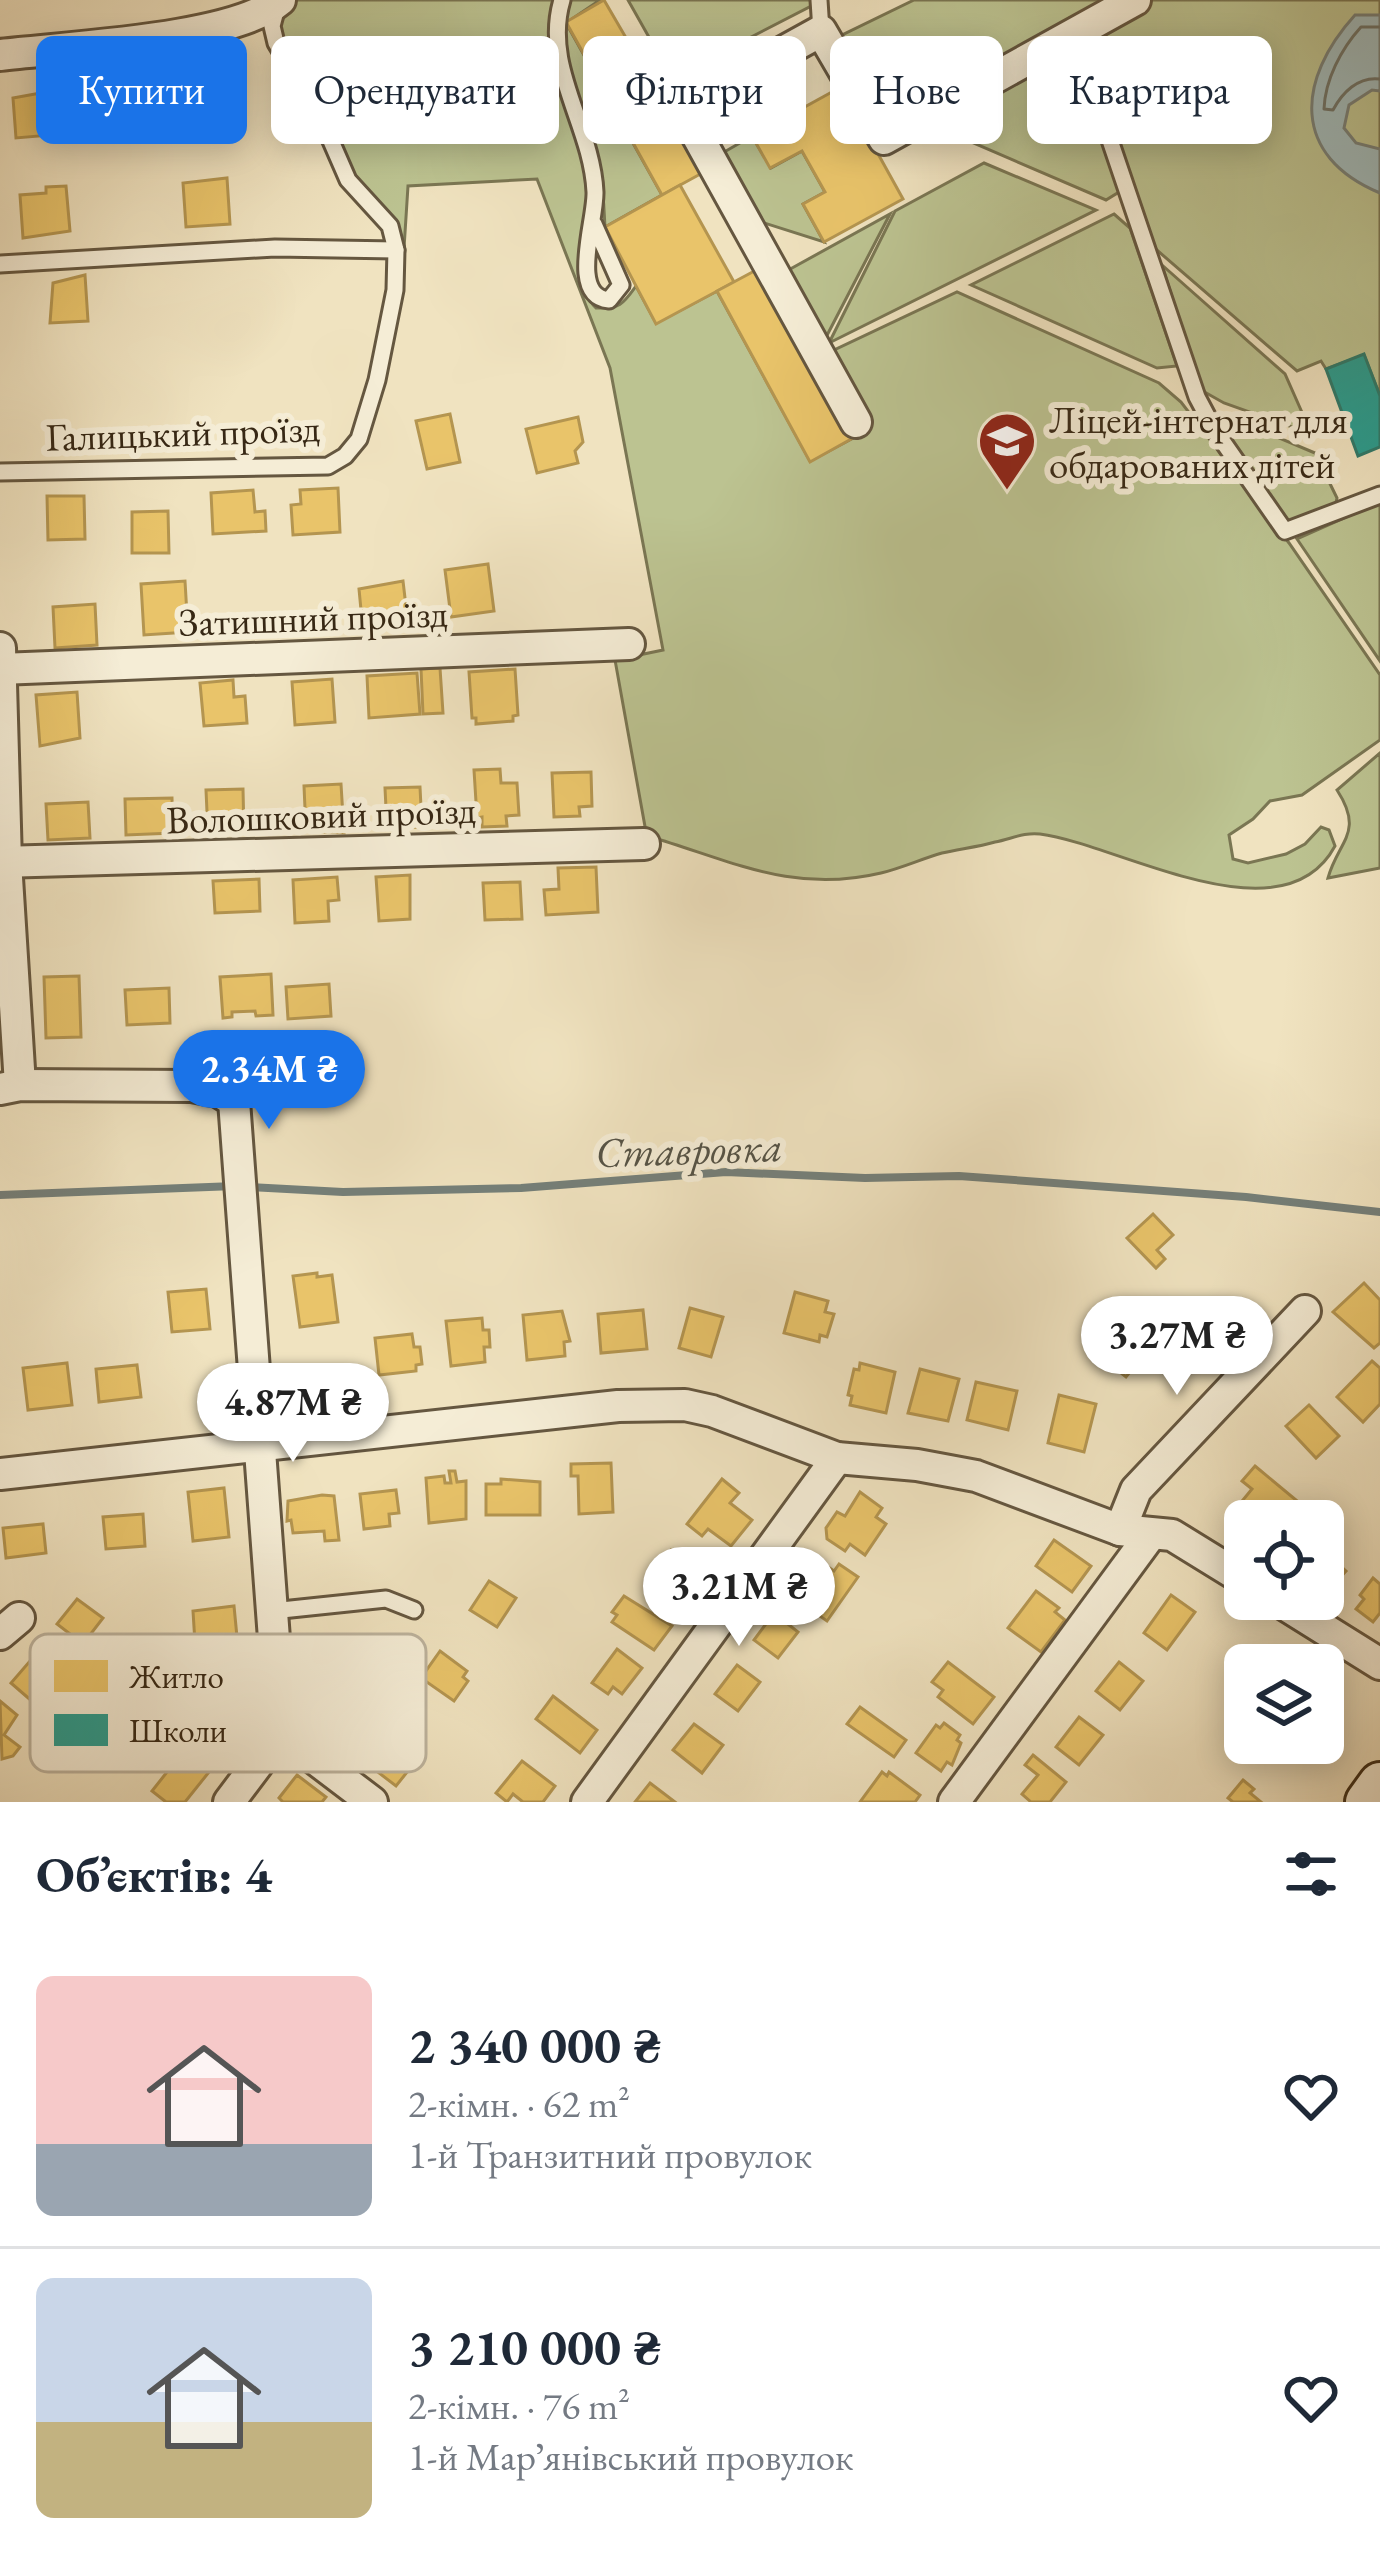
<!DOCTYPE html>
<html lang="uk">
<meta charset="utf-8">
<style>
body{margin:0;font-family:"EB Garamond",serif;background:#f2f2f3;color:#1f2937;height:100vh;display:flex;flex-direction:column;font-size:45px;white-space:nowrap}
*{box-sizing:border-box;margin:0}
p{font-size:39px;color:#747a83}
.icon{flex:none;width:66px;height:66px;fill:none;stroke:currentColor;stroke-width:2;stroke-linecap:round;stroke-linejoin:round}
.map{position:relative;height:1802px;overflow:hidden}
.side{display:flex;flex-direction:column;background:#fff;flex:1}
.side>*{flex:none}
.banner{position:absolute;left:36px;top:36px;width:1308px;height:108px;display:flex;gap:24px}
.fabs{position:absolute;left:1224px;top:1500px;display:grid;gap:24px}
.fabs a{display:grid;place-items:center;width:120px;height:120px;border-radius:18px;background:#fff;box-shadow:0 6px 30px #0003;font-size:60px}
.price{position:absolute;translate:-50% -102px;padding:0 27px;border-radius:42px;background:#fff;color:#222;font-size:39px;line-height:78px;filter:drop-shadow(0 3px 6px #0008)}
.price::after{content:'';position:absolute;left:50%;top:72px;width:36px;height:27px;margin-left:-18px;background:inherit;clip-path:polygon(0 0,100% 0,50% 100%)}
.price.current{background:#1a73e8;color:#fff}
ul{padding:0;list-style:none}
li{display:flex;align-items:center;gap:36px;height:300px;padding:0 36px}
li+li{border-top:3px solid #e0e1e3}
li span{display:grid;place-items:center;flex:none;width:336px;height:240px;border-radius:18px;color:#555}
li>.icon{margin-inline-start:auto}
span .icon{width:144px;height:144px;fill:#fffc;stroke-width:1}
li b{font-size:51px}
h2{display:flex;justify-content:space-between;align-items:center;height:144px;padding:0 36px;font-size:51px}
.tag{padding:0 42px;border-radius:18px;background:#fff;box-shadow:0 6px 30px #0003;font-size:42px;line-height:108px}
.tag.current{background:#1a73e8;color:#fff}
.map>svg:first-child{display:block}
</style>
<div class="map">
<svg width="1380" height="1802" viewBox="0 0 1380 1802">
<rect width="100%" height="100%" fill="#f0e3c0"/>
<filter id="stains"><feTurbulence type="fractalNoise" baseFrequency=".00167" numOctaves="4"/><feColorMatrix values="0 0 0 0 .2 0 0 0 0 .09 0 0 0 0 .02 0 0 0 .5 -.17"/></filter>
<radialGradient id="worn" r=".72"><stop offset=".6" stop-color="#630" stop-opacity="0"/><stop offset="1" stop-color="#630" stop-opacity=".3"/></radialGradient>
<g fill="#bcc391" stroke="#7a7653" stroke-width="3">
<path d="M 291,0 L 554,0 C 539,68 581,125 587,191 C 591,226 568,281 596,308 C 620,309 623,304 636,286 L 656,323 L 717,291 L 810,461 L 870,429 L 830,352 L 957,292 L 1159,383 L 1181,402 L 1289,543 L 1380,675 L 1380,740 L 1302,795 L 1270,801 L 1253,819 L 1229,835 L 1233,859 L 1248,863 L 1286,854 L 1305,844 L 1321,827 L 1329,830 L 1335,846 C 1283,943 1118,844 1040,834 C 1024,832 1011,839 995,842 C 978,847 959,849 942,853 C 921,859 902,868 881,873 C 793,894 732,861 651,837 L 646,832 L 615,660 L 663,650 L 610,368 L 537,179 L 408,186 L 403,264 L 400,236 L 353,180 L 280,36 L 279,22 Z"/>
<path d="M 569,0 L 600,0 L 566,23 L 662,195 L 605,227 C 604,198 601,171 594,144 C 582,99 547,47 569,0 Z"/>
<path d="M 628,0 L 815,0 L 815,4 L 672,78 Z"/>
<path d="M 914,0 L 1122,0 L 918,112 L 889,60 L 858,78 L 836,38 Z"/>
<path d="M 1147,0 L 1380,0 L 1380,396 L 1364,355 L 1326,369 L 1321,361 L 1297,371 L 1151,245 L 1085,38 Z"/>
<path d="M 1071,53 L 1119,192 L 1106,200 L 927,123 Z"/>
<path d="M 752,136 L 771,168 L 802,151 L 825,192 L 803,204 L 824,242 L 755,220 L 719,155 Z"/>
<path d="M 984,163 L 1096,210 L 829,343 L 895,211 Z"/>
<path d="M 890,214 L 823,343 L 783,273 Z"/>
<path d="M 1114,214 L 1130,228 L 1177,366 L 1157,368 L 971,285 Z"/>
<path d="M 1162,265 L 1285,374 L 1308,426 L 1306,432 L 1224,403 L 1201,390 Z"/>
<path d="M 1222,414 L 1315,453 L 1337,498 L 1335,507 L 1293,523 L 1285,521 L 1215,418 Z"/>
<path d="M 1380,502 L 1380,661 L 1297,539 Z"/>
<path d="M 1380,753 L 1380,868 L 1328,878 C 1338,841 1365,833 1337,790 Z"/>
</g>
<path fill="#9fbbbd" stroke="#75807a" stroke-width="3" d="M 1355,15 L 1380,15 L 1380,91 L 1372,90 L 1349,105 L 1344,128 L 1356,143 L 1380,149 L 1380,193 C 1291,156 1296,80 1355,15 Z"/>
<g fill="#e9c46a" stroke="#b49550" stroke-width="3">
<path d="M 604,0 L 704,172 L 662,195 L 566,22 Z"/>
<path d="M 225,80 L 228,125 L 181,129 L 178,87 Z"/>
<path d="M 841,87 L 903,199 L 824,242 L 803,204 L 825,192 L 802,151 L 770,168 L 752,136 Z"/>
<path d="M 57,90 L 63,134 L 16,138 L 13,98 Z"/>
<path d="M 227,178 L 230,224 L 186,227 L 183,183 Z"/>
<path d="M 680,185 L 734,282 L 656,324 L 605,227 Z"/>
<path d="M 66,186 L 70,231 L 23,238 L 20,195 L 46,193 L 46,187 Z"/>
<path d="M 760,268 L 853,438 L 810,462 L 717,291 Z"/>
<path d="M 85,275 L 88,321 L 50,323 L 53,283 Z"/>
<path d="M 450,414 L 460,462 L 427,469 L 416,421 Z"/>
<path d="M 578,417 L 583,442 L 575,451 L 578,463 L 537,473 L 526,429 Z"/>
<path d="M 338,488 L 340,532 L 293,535 L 291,505 L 301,504 L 300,490 Z"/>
<path d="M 253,490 L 255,512 L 265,511 L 266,531 L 213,534 L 211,493 Z"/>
<path d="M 47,496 L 84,496 L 85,539 L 48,540 Z"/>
<path d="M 168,511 L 169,553 L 132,553 L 132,512 Z"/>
<path d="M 488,564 L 494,611 L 451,617 L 445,570 Z"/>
<path d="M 185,581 L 188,632 L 144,635 L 141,584 Z"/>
<path d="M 403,581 L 407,615 L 394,616 L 395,627 L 363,631 L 359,589 Z"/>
<path d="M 95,604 L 97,645 L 55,648 L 53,607 Z"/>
<path d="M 440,668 L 443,713 L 423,714 L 421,669 Z"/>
<path d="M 515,669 L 518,715 L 513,716 L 513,721 L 476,724 L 476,718 L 472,718 L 469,672 Z"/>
<path d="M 417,673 L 420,714 L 369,718 L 367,676 Z"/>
<path d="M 332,679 L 335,722 L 295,725 L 292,682 Z"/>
<path d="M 233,680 L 234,697 L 245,696 L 247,723 L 204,726 L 200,683 Z"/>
<path d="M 77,692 L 80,738 L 40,746 L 36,695 Z"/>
<path d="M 500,769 L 501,783 L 517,783 L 519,815 L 506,816 L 507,826 L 482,827 L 482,817 L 477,818 L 474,770 Z"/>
<path d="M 591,772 L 592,806 L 579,807 L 580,816 L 554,817 L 552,773 Z"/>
<path d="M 341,784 L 344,833 L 306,831 L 304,786 Z"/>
<path d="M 420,787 L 422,827 L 387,828 L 385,788 Z"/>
<path d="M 243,789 L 244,833 L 208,834 L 206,790 Z"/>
<path d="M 172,798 L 173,833 L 126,835 L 125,799 Z"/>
<path d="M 88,802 L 90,838 L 48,840 L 46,804 Z"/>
<path d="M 596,867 L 598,912 L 546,915 L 544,890 L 559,889 L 558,868 Z"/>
<path d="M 410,875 L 410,919 L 379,921 L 376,877 Z"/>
<path d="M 337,877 L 339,900 L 328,901 L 329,921 L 295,923 L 293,880 Z"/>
<path d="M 259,879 L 260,911 L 215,913 L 213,881 Z"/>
<path d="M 520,882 L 522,919 L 485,920 L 483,883 Z"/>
<path d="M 271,974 L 273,1015 L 256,1016 L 255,1011 L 232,1012 L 232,1017 L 223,1018 L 220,977 Z"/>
<path d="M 79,976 L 81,1037 L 46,1038 L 44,977 Z"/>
<path d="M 329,984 L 331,1016 L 288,1019 L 286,987 Z"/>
<path d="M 169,988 L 170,1023 L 127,1025 L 125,990 Z"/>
<path d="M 1153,1214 L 1173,1235 L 1157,1250 L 1165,1259 L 1156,1268 L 1127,1238 Z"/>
<path d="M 317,1273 L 317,1277 L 332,1275 L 338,1322 L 300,1327 L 293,1276 Z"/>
<path d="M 1364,1283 L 1380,1300 L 1380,1343 L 1374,1348 L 1333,1312 Z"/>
<path d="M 206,1289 L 210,1329 L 172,1332 L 168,1292 Z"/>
<path d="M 795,1292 L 828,1301 L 825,1312 L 834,1314 L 827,1337 L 820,1335 L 819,1342 L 784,1333 Z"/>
<path d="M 1211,1301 L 1241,1329 L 1219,1353 L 1189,1324 Z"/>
<path d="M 690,1308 L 723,1317 L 711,1357 L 679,1348 Z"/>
<path d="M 643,1310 L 647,1349 L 601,1353 L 598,1314 Z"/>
<path d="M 562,1311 L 570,1341 L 564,1342 L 565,1356 L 527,1360 L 523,1315 Z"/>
<path d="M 482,1318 L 483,1330 L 489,1330 L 490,1347 L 484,1347 L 485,1362 L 451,1366 L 446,1321 Z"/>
<path d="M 1112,1323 L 1147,1351 L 1126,1377 L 1091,1349 Z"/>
<path d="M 412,1334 L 414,1347 L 420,1347 L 422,1364 L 416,1365 L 416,1371 L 379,1375 L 375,1338 Z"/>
<path d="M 1372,1361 L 1380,1368 L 1380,1404 L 1363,1422 L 1337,1397 Z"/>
<path d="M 67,1363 L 72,1405 L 28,1410 L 23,1368 Z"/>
<path d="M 860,1363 L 895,1372 L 886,1413 L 850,1405 L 852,1396 L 848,1395 L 854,1369 L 859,1370 Z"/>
<path d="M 137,1365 L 141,1397 L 99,1402 L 96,1369 Z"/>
<path d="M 920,1369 L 959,1379 L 948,1421 L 908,1413 Z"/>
<path d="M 976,1382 L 1017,1391 L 1008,1430 L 967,1420 Z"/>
<path d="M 1059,1395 L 1096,1404 L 1084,1452 L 1048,1443 Z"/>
<path d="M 1309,1405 L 1339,1436 L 1316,1458 L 1286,1426 Z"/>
<path d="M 611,1463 L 613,1512 L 579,1514 L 578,1476 L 571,1476 L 571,1464 Z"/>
<path d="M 1255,1466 L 1302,1505 L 1290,1520 L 1277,1510 L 1268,1521 L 1257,1521 L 1238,1506 L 1252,1489 L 1242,1481 Z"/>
<path d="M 449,1471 L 455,1471 L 457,1482 L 466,1481 L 466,1519 L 429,1523 L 426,1478 L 444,1476 L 445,1483 L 451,1483 Z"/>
<path d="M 501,1479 L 540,1482 L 540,1515 L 486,1515 L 486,1484 L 501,1484 Z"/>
<path d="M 722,1479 L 739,1493 L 730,1503 L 752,1520 L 731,1546 L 708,1529 L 702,1536 L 687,1524 Z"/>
<path d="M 224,1488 L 229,1537 L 193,1541 L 188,1492 Z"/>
<path d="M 396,1490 L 399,1513 L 389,1514 L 390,1526 L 364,1529 L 360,1494 Z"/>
<path d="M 860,1492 L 882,1508 L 876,1517 L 886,1524 L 865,1555 L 850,1544 L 845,1551 L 827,1539 L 826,1528 L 837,1512 L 845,1516 Z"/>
<path d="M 322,1495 L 334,1496 L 339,1540 L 325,1541 L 324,1531 L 293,1533 L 291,1520 L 287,1521 L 288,1501 Z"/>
<path d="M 143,1514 L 145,1546 L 106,1549 L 103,1517 Z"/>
<path d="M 43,1524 L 46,1553 L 6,1558 L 3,1528 Z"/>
<path d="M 1054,1540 L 1091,1566 L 1072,1592 L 1036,1566 Z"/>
<path d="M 671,1550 L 708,1577 L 692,1598 L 661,1576 L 668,1566 L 662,1562 Z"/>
<path d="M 1329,1555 L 1346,1571 L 1325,1594 L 1323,1561 Z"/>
<path d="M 815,1558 L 834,1571 L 839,1564 L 858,1577 L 827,1621 L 790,1595 Z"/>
<path d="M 1373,1578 L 1380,1584 L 1380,1613 L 1373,1622 L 1356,1609 L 1364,1599 L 1360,1595 Z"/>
<path d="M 489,1581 L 516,1598 L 497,1627 L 470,1610 Z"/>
<path d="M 1036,1591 L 1059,1608 L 1055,1612 L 1065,1620 L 1041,1652 L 1008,1628 Z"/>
<path d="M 1171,1595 L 1195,1612 L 1167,1650 L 1144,1633 Z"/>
<path d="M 624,1596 L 672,1626 L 654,1650 L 612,1622 L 617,1615 L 612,1612 Z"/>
<path d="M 77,1599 L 103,1618 L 83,1644 L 57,1624 Z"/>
<path d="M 234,1606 L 237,1637 L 206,1640 L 209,1661 L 196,1659 L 193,1611 Z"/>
<path d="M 774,1613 L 798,1632 L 778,1658 L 754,1640 Z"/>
<path d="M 617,1649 L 642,1668 L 622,1694 L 613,1687 L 608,1694 L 592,1683 Z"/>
<path d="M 440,1651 L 467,1671 L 463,1677 L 468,1681 L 454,1701 L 421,1678 Z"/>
<path d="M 36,1654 L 57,1672 L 34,1703 L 11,1683 Z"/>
<path d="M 948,1662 L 994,1697 L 973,1724 L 938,1697 L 943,1690 L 932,1682 Z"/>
<path d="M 1119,1662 L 1143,1681 L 1120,1710 L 1096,1691 Z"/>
<path d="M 737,1665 L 760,1682 L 738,1711 L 715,1694 Z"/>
<path d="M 553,1696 L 597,1730 L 580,1753 L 536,1719 Z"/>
<path d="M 0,1701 L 17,1715 L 4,1735 L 20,1747 L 13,1756 L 2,1759 Z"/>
<path d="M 860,1707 L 906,1740 L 894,1757 L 847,1724 Z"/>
<path d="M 1079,1717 L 1103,1735 L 1079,1765 L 1056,1747 Z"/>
<path d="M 944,1723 L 960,1735 L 957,1740 L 961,1743 L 952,1765 L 947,1762 L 941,1771 L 916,1753 L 936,1725 L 940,1728 Z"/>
<path d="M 694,1724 L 723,1745 L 702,1773 L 673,1750 Z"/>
<path d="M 385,1729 L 419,1757 L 396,1786 L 361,1759 Z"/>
<path d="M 170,1742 L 209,1772 L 185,1802 L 166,1802 L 152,1791 L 171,1767 L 158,1757 Z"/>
<path d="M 1033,1755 L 1066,1782 L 1050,1802 L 1031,1802 L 1022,1794 L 1038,1775 L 1025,1765 Z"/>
<path d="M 522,1761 L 555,1786 L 543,1802 L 523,1802 L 513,1794 L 507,1802 L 496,1793 Z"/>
<path d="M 882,1772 L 887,1776 L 889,1772 L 920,1795 L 915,1802 L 860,1802 Z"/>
<path d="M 297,1775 L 326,1797 L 322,1802 L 283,1802 L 279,1798 Z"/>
<path d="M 1243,1780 L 1254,1789 L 1250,1793 L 1261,1802 L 1233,1802 L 1228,1798 Z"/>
<path d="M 650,1783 L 675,1802 L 635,1802 Z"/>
</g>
<path fill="#2a9d8f" stroke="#2e7a6a" stroke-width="3" d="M 1364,354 L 1380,396 L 1380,447 L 1358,456 L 1326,369 Z"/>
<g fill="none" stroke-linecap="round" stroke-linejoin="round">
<path stroke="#6b7269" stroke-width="3" d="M 1380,27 L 1361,27 C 1341,49 1325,80 1324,109 L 1333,110 C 1342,93 1358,76 1380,79"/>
<g stroke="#75807a" stroke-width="8">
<path d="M 250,1187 L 343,1192 L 521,1188 L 726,1172 L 865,1178 L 959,1176 L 1246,1197 L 1380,1212"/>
<path d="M 0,1195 L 235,1186"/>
</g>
<g stroke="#655740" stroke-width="21">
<g id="lane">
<path d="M 562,0 C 542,67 592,125 595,192 C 596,221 568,296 609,300 L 621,285 L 594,224"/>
<path d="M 819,0 L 821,31"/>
<path d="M 1074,34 L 1197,397 L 1214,429 L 1285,531 L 1380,495"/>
<path d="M 0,264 L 275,248 L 396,250"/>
<path d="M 0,472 L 328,466 L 345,456 L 359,439 L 377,380 L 395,290 L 396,250 L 390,226 L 348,180 L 321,118 L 276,43 L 272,26 L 277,7"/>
<path d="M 234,1101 L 250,1086 L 349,1071"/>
<path d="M 272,1611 L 386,1599 L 414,1610"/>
</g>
</g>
<g stroke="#655740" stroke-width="36">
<g id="street">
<path d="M 0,55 C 66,47 234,40 280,0"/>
<path d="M 856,422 L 682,108 L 821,31 L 884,139 L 1135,0"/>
<path d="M 0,648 L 6,862 L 20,1085"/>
<path d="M 0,669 L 629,644"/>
<path d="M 0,862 L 644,844"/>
<path d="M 0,1089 L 20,1085 L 192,1086 L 218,1091 L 234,1101 L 281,1733"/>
<path d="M 0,1474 L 618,1406 L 685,1405 L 712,1411 L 837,1458 L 917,1465 L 976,1476 L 1120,1530 L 1172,1535 L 1245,1580"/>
<path d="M 1120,1530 L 1136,1490 L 1305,1311"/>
<path d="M 1276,1599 L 1380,1664"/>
<path d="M 0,1634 L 19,1618"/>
<path d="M 281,1733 L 372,1802"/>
<path d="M 229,1802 L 281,1733"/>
<path d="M 587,1802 L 837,1458"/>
<path d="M 954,1802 L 1151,1534"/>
</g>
</g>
<g stroke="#372815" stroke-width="48">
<path id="secondary" d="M 1367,1802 L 1380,1784"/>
</g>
<use href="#lane" stroke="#f5edd6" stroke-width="15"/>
<use href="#street" stroke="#f5edd6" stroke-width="30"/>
<use href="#secondary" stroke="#f5edd6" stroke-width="42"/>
</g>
<defs>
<g id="school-pin" transform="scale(3)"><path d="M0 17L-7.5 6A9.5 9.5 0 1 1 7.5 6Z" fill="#8f2418" stroke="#f5edd6"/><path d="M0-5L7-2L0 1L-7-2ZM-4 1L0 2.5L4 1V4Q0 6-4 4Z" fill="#fff"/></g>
</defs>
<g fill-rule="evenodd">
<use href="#school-pin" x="1007" y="441"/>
</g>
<g text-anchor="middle" stroke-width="12" stroke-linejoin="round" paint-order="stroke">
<g font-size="39" fill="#372815" stroke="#f5edd6" text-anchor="start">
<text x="1049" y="433">Ліцей-інтернат для<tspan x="1049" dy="45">обдарованих дітей</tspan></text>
</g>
<g font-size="39" fill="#372815" stroke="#f5edd6">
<text transform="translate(183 432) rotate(-2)" y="14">Галицький проїзд</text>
<text transform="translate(313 617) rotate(-2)" y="14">Затишний проїзд</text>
<text transform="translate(321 814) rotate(-2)" y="14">Волошковий проїзд</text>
</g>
<g font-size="42" font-style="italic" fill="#565447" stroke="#f5edd6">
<text transform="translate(689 1149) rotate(-2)" y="15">Ставровка</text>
</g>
</g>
<rect x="30" y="1634" width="396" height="138" rx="18" fill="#f5edd6" stroke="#bcb29c" stroke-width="3"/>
<rect x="54" y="1660" width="54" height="32" fill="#e9c46a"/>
<rect x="54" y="1714" width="54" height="32" fill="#2a9d8f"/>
<g font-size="33" fill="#372815">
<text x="129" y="1688">Житло</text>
<text x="129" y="1742">Школи</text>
</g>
<rect width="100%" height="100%" filter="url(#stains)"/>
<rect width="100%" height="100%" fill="url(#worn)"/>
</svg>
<div class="fabs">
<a><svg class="icon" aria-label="locate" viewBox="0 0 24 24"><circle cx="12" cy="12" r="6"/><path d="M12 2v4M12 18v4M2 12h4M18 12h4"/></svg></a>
<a><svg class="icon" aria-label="layers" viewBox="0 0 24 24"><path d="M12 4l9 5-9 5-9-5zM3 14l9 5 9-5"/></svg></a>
</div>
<b class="price current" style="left:269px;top:1132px">2.34M ₴</b>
<b class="price" style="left:1177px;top:1398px">3.27M ₴</b>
<b class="price" style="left:293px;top:1465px">4.87M ₴</b>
<b class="price" style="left:739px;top:1649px">3.21M ₴</b>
<div class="banner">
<a class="tag current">Купити</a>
<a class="tag">Орендувати</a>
<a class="tag">Фільтри</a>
<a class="tag">Нове</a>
<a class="tag">Квартира</a>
</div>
</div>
<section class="side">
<h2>Об’єктів: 4<svg class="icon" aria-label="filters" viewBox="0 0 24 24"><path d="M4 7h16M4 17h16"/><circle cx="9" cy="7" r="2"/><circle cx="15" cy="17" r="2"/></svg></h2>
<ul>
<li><span style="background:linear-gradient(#f6c9c9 70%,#9aa5b1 0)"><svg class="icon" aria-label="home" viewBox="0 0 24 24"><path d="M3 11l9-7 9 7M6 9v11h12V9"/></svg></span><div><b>2 340 000 ₴</b><p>2-кімн. · 62 m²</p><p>1-й Транзитний провулок</p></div><svg class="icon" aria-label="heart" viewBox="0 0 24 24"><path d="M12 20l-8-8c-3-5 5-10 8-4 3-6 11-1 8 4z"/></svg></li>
<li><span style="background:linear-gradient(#c9d6e8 60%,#c2b280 0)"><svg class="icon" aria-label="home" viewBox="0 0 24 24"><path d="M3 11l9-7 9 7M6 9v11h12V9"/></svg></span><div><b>3 210 000 ₴</b><p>2-кімн. · 76 m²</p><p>1-й Марʼянівський провулок</p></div><svg class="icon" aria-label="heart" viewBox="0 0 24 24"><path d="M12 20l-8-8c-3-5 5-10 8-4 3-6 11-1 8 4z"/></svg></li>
</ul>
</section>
